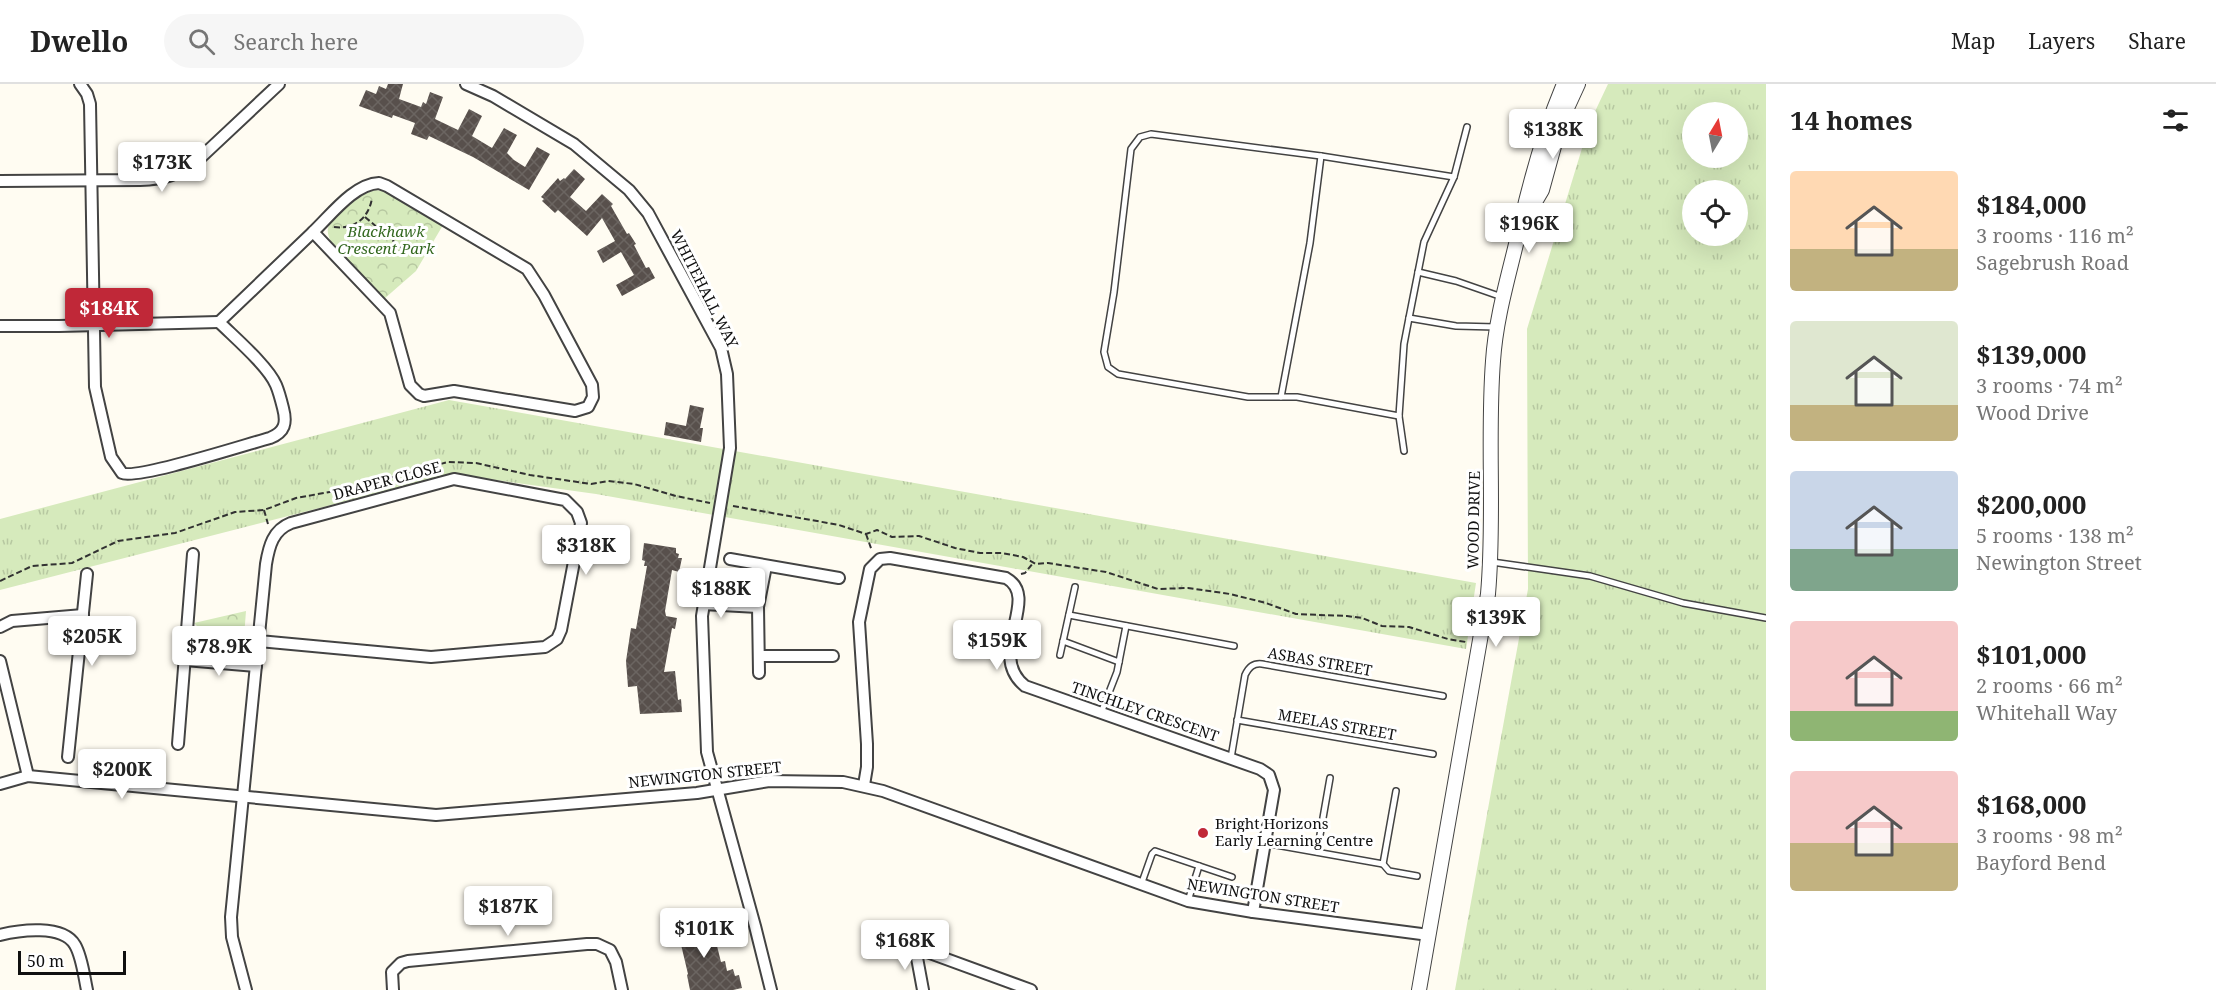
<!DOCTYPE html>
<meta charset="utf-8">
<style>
body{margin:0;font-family:"Noto Serif",serif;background:#f6f6f6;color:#222;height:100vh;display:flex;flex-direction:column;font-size:22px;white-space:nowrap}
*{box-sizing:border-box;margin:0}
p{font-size:20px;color:#767676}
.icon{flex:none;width:33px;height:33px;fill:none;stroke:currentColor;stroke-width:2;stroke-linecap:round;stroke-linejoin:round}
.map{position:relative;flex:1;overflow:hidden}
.details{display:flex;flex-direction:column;background:#fff;width:450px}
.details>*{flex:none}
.needle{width:39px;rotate:10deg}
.controls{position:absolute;left:1682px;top:18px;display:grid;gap:12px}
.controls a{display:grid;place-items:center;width:66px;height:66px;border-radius:50%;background:#fff;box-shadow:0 6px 24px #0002;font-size:30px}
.scale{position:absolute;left:18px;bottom:15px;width:108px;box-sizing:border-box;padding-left:6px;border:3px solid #101010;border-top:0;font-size:16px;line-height:21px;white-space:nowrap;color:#101010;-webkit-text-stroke:4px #fff;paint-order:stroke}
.price{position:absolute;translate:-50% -51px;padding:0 14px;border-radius:6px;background:#fff;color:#222;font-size:20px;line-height:39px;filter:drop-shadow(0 2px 3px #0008)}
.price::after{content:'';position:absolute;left:50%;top:36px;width:18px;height:14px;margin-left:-9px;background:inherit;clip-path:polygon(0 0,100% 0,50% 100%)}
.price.active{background:#c02838;color:#fff}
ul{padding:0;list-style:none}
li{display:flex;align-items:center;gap:18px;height:150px;padding:0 24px}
li span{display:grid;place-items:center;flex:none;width:168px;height:120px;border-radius:6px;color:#555}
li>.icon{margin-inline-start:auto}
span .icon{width:72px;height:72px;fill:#fffc;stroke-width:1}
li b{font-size:26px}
h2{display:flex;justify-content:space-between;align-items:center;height:72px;padding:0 24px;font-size:26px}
header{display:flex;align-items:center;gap:36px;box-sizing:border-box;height:84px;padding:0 30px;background:#fff;border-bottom:2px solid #e0e0e0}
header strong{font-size:28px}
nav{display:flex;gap:33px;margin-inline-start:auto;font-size:21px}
.search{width:420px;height:54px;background:#f6f6f6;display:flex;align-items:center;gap:15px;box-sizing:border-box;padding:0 21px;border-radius:33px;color:#767676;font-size:22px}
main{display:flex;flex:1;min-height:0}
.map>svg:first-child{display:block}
</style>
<header>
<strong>Dwello</strong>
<div class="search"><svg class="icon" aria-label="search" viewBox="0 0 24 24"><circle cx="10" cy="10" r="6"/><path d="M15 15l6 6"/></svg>Search here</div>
<nav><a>Map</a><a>Layers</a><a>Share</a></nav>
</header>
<main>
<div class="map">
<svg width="1766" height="906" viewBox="0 0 1766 906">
<defs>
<pattern id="grass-tufts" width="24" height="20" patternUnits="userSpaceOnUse" patternTransform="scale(1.5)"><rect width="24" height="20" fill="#d6eabc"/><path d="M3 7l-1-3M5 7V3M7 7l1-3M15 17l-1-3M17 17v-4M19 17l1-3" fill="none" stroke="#b7c8a1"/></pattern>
<pattern id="park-crowns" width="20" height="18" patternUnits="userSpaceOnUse" patternTransform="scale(1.5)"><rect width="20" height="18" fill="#d6eabc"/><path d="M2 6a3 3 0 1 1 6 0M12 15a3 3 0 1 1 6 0" fill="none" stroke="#b7c8a1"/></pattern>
<pattern id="building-cross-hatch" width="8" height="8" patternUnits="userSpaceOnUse" patternTransform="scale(1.5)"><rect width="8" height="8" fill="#58504c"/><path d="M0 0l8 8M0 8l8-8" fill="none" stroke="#6b6561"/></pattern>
</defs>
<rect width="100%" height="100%" fill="#fffcf2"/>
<g fill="url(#grass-tufts)" fill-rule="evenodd">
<path d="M 1608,0 L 1766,0 L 1766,906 L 1455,906 L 1528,505 L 1527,245 L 1590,38 ZM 1692,28 L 1737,28 L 1737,74 L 1692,74 ZM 1692,106 L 1737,106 L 1737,152 L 1692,152 Z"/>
<path d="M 449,316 L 1476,499 L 1466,565 L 596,410 L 452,390 L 0,506 L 0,435 Z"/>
</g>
<g fill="url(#park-crowns)">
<path d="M 376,106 L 386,108 L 443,141 L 416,187 L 384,215 L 331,158 C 329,153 327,149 328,144 C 331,132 364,107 376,106 Z"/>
<path d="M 246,527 L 243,566 L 237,572 L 201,568 L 202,557 L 197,556 L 199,544 L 194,539 Z"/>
</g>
<g fill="url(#building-cross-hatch)">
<path d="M 388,0 L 403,0 L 399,15 L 421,23 L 423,18 L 426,20 L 430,8 L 443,13 L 435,35 L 458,46 L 469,25 L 482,32 L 472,52 L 492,64 L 504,44 L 517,51 L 507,69 L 514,76 L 525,83 L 537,63 L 550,70 L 529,106 L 473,73 L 429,52 L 427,56 L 411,50 L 415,39 L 393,31 L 392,34 L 359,22 L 366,6 L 376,10 L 379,2 L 386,5 Z"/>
<path d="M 574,85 L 585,95 L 570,113 L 586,127 L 602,110 L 613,120 L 611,122 L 627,150 L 629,149 L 636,160 L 634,161 L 646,184 L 649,183 L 655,194 L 622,212 L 616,201 L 634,191 L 621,168 L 603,179 L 597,167 L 615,157 L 602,134 L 587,152 L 558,126 L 555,129 L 542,117 L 544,115 L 541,113 L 558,94 L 560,97 L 564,94 L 565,95 Z"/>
<path d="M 690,321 L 704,324 L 700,344 L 703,344 L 701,358 L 664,351 L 666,338 L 686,342 Z"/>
<path d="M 644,459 L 676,464 L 676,469 L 679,470 L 678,474 L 682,474 L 679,488 L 672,486 L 665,527 L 666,532 L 677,534 L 675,545 L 672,544 L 664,588 L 675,587 L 678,616 L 681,615 L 682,628 L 640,630 L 637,602 L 628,603 L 626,577 L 631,544 L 636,545 L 647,482 L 644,482 L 645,477 L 642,476 Z"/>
<path d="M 682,825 L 689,847 L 712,842 L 721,878 L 725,877 L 727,887 L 733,885 L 735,892 L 739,891 L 742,904 L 733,906 L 690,906 L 687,891 L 688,890 L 673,827 Z"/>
</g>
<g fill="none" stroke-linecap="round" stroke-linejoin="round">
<g stroke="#434343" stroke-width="8">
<g id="service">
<path d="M 1418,188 L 1456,197 L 1502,213"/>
<path d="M 1409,234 L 1456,242 L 1496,243"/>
<path d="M 1281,313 L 1310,159 L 1321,72"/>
<path d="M 1399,332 L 1297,313 L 1248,313 L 1118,290 L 1108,283 L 1104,268 L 1114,208 L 1131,65 L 1140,53 L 1151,50 L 1321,72 L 1454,93"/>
<path d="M 1404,367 L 1399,332 L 1404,260 L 1409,234 L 1424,158 L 1454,93 L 1467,43"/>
<path d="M 1492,478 L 1590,492 L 1683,519 L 1766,534"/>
<path d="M 1069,531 L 1234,562"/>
<path d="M 1063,557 L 1119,578"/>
<path d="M 1060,571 L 1075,503"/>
<path d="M 1101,629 L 1117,588 L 1126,542"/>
<path d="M 1237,636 L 1433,670"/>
<path d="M 1231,674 L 1245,591 C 1249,583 1253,579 1262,580 L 1443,612"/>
<path d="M 1265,759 L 1383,780 L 1396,707"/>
<path d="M 1317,768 L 1330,694"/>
<path d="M 1383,780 L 1389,787 L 1417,792"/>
<path d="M 1141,801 L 1152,770 L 1155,767 L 1232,793"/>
<path d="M 1188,817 L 1199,782"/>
</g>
</g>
<g stroke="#434343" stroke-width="14">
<g id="minor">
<path d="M 80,0 L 87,10 L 90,20 L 95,303 L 111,373 L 122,389 C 137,396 247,360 270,354 C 285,348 287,339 283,324 C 281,316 279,308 276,301 C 268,282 234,253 219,238"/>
<path d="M 466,0 L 493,12 L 574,60 L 629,106 L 648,129 L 721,264 L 727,290 L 730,364 L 702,532 L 707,668 L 755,842 L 771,906"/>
<path d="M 0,97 L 140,96 C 164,95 179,91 198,76 L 279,0"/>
<path d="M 379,99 L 387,102 L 527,185 L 544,211 L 592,301 L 593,313 L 588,323 L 575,327 L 454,307 L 424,312 L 419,310 L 410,301 L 390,229 L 313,148 C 331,131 354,100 379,99 Z"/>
<path d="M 219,238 L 313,148"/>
<path d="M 0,242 L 59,242 L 219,238"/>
<path d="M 730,475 L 839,494"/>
<path d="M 703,520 L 758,523"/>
<path d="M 0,543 L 12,537 L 83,531"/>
<path d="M 759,572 L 833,572"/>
<path d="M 185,576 L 256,582"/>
<path d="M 0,577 L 28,692"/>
<path d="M 759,589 L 758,523 L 766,482"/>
<path d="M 178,660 L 193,470"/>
<path d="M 68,673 L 87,490"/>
<path d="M 0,700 L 28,692 L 436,731 L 697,709 L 769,697 L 843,698 L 883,707 L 1188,817 L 1253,828 L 1429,851"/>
<path d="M 864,701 L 867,683 L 867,660 L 859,538 L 870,485 L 880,475 L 890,474 L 1006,494 C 1042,514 985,570 1025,602 L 1260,685 L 1269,691 L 1274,706 L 1253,828"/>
<path d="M 0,851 C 19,846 63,840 75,861 C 82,873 84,892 87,906"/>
<path d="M 886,853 L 1031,906"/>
<path d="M 915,863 L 923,906"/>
<path d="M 246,906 L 232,853 L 231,833 L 266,480 C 269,462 273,446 291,439 L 454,395 L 565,416 L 577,428 L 581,439 L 580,446 L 561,546 L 557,555 L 545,563 L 431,573 L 259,557"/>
<path d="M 393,906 L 392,888 L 401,879 L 408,877 L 587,860 L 597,860 L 610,866 L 616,878 L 622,906"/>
</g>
</g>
<g stroke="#434343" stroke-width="16">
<g id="tertiary">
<path d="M 1525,135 L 1542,106 L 1561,37 L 1578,0"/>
<path d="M 1419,906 L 1488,510 C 1495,432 1487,355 1493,277 C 1496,231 1510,188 1520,143 C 1531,94 1544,47 1564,0"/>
</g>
</g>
<g stroke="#323232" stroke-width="2" stroke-dasharray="6 3" stroke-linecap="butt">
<path d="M 365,133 L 404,166"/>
<path d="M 334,143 C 354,146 369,134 372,114"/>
<path d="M 733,422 L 839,441 L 866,450 L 877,446 L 892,453 L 919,452 L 955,464 L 980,469 L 1002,469 L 1023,473 L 1036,480 L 1048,479 L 1106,488 L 1158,505 L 1188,504 L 1230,510 L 1266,519 L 1296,530 L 1347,532 L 1362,534 L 1382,542 L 1409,543 L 1448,555 L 1466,558"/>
<path d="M 264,426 L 268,440"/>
<path d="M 866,450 L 872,467"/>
<path d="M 1021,490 L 1025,489 L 1033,479"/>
<path d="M 0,497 L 32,482 L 72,479 L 118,457 L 175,449 L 235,428 L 264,426 L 296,414 L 352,404 L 448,378 L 476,379 L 530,391 L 591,400 L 608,397 L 634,400 L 676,412 L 710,419"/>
</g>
<use href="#service" stroke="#fff" stroke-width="5"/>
<use href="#minor" stroke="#fff" stroke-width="10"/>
<use href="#tertiary" stroke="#fff" stroke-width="14"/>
</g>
<circle fill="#c02838" stroke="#fff" stroke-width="2" cx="1203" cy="749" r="6"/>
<g text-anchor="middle" stroke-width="6" stroke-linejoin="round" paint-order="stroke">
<g font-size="15" font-style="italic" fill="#33681f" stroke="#fff">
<text x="386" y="153">Blackhawk<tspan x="386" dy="17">Crescent Park</tspan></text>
</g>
<g font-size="15" fill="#101010" stroke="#fff">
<text transform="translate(704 205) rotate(63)" y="5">WHITEHALL WAY</text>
<text transform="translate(387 397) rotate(-15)" y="5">DRAPER CLOSE</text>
<text transform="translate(1474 436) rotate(-89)" y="5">WOOD DRIVE</text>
<text transform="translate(1320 578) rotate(10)" y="5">ASBAS STREET</text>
<text transform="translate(1145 628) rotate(19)" y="5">TINCHLEY CRESCENT</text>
<text transform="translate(1337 641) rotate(10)" y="5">MEELAS STREET</text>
<text transform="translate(705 691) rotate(-6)" y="5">NEWINGTON STREET</text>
<text transform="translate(1263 812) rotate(9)" y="5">NEWINGTON STREET</text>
</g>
<g font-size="15" fill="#101010" stroke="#fff" text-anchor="start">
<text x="1215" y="745">Bright Horizons<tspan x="1215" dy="17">Early Learning Centre</tspan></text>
</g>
</g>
</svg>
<div class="controls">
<a><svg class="needle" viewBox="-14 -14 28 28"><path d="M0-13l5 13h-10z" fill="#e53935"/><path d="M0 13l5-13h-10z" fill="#767676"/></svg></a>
<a><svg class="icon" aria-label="locate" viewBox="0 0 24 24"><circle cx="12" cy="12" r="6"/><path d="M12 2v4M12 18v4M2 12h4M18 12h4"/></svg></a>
</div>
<div class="scale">50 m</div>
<b class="price" style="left:1553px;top:76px">$138K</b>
<b class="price" style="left:162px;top:109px">$173K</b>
<b class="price" style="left:1529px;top:170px">$196K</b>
<b class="price active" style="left:109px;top:255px">$184K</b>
<b class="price" style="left:586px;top:492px">$318K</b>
<b class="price" style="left:721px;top:535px">$188K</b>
<b class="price" style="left:1496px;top:564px">$139K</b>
<b class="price" style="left:92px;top:583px">$205K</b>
<b class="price" style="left:997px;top:587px">$159K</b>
<b class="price" style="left:219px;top:593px">$78.9K</b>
<b class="price" style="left:122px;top:716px">$200K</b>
<b class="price" style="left:508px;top:853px">$187K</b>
<b class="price" style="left:704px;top:875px">$101K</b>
<b class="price" style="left:905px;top:887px">$168K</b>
</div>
<section class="details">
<h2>14 homes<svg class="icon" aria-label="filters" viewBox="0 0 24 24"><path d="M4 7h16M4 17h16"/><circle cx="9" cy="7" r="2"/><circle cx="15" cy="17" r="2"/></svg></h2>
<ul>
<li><span style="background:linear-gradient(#ffd9b3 65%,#c2b280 0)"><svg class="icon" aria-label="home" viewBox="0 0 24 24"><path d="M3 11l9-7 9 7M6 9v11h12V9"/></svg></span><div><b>$184,000</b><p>3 rooms · 116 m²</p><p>Sagebrush Road</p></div></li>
<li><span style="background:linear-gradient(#dfe7d0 70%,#c2b280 0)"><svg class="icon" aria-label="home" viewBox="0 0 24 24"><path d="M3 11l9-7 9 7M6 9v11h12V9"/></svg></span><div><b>$139,000</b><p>3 rooms · 74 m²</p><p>Wood Drive</p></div></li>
<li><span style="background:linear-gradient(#c9d6e8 65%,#7fa58c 0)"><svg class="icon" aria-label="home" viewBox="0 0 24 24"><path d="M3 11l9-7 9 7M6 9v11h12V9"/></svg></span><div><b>$200,000</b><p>5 rooms · 138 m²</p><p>Newington Street</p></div></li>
<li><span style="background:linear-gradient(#f6c9c9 75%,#8fb573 0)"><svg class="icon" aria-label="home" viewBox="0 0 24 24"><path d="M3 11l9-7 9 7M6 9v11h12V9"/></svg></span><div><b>$101,000</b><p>2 rooms · 66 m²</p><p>Whitehall Way</p></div></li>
<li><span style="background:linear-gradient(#f6c9c9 60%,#c2b280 0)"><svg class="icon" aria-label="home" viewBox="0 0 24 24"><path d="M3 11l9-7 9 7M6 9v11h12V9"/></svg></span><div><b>$168,000</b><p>3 rooms · 98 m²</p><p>Bayford Bend</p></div></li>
</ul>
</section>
</main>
